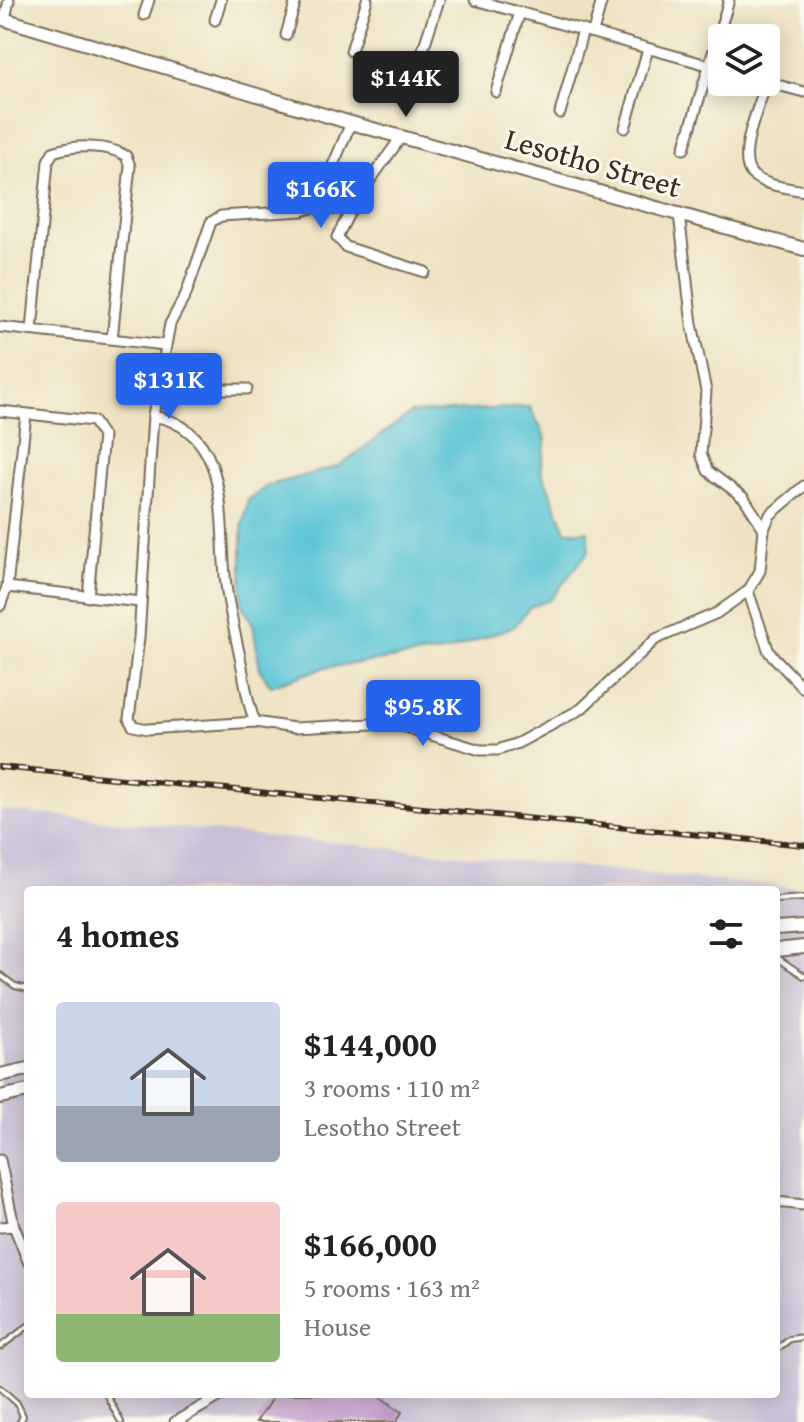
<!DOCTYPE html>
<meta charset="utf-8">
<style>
body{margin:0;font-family:"Gentium Book Plus",serif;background:#f6f6f6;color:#202124;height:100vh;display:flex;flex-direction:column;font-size:30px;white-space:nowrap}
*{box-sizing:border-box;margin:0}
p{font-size:26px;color:#757577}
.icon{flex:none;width:44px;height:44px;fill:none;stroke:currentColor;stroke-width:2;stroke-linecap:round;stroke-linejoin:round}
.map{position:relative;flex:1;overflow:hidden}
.sheet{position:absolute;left:24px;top:886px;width:756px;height:512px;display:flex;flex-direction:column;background:#fff;border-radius:8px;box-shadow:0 4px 20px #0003}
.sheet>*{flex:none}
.controls{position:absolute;left:708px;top:24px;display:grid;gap:16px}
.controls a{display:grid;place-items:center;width:72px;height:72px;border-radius:8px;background:#fff;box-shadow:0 4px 20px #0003;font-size:40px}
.price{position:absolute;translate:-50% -68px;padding:0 18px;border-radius:8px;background:#2563eb;color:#fff;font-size:26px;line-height:52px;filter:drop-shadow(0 2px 4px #0008)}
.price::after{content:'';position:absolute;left:50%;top:48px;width:24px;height:18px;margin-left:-12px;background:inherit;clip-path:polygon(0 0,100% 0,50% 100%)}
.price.selected{background:#222;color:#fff}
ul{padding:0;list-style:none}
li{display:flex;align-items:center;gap:24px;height:200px;padding:0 32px}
li span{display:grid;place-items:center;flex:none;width:224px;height:160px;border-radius:8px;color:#555}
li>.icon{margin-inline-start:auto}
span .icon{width:96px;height:96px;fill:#fffc;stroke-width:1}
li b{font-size:34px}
h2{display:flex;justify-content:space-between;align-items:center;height:96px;padding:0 32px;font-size:34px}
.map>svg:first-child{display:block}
</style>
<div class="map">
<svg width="804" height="1422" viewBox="0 0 804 1422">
<rect width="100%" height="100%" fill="#fbf7ec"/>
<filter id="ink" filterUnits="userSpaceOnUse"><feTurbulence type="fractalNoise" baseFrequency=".0125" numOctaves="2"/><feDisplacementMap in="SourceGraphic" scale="16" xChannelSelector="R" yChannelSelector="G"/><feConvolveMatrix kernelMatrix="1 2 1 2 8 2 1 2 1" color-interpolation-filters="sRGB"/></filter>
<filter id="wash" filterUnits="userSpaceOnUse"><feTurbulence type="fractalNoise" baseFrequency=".006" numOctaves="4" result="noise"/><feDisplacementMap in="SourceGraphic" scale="32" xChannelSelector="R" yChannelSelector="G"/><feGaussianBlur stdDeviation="1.8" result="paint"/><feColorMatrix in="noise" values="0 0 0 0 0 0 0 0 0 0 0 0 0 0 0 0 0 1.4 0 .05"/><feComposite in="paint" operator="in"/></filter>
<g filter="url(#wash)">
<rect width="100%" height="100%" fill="#ede3c3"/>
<path fill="#c9bfd7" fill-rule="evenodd" d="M 0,810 L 804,889 L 804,1422 L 0,1422 ZM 28,890 L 776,890 L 776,1394 L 28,1394 Z"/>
<path fill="#5bc5d6" stroke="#4b787a" stroke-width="2" d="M 530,407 L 546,439 L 541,470 L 566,531 L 588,531 L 589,551 L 550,600 L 530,607 L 515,626 L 449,651 L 323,668 L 271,686 L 260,670 L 253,624 L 242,606 L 242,527 L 248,500 L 267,486 L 339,466 L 411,413 Z"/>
<g id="blocks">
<path fill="#bd95cb" d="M 275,1394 L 376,1394 L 402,1412 L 396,1422 L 256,1422 Z"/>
</g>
</g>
<g filter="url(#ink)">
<use href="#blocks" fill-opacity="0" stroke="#796b58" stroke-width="2"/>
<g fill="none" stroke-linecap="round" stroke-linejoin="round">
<g stroke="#796b58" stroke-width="8">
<g id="lane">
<path d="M 776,900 L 804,898"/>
<path d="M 776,957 L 804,976"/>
<path d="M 0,975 L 15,986 L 28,989"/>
<path d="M 0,1347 L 28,1326"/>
<path d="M 776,1350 L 790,1339 L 804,1337"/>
<path d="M 0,1388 L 17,1403 L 23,1416 L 20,1422"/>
<path d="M 106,1394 L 121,1422"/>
</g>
</g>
<g stroke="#796b58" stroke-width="13">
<g id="street">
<path d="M 475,0 L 722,69"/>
<path d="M 144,15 L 149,0"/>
<path d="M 5,19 L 9,0"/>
<path d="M 215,20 L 221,0"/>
<path d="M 593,32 L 602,0"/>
<path d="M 286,35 L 296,0"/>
<path d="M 351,51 L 367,0"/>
<path d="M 416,71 L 439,0"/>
<path d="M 766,82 L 804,92"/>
<path d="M 767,82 C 760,103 733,163 755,177 C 768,186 789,188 804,191"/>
<path d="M 496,92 L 520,12"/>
<path d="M 560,113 L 583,30"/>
<path d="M 625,128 L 648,49"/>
<path d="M 402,136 L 356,200 L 337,237 L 346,247 L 425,272"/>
<path d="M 684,149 L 729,0"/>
<path d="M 679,214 L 692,324 L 706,391 L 701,454 L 708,471 L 744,498 L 764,529"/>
<path d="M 0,327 L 165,345"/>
<path d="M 32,330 L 48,161 L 53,152 C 73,145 108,144 126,156 L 130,166 L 112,339"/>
<path d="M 160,389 L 247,389"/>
<path d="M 0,411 L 93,421 L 103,436 L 88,597"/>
<path d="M 153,416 C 234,430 218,524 226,585 C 229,609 235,633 240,657 C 245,680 246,700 255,722 L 294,728 L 392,723 L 480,750 L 498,750 L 518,743 L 581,709 L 656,639 L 717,613 L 748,591 L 760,571 L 764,529 L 770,515 L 804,486"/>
<path d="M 7,587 L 140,602"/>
<path d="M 748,591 L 769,652 L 804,689"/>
<path d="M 0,606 L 7,587 L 26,414"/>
<path d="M 255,722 L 148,729 L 133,726 L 129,719 L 139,638 L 153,416 L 170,324 L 186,294 L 211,222 L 221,216 L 302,211 L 315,207 L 351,123"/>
<path d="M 0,1160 L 14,1226 L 28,1261"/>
<path d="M 776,1202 L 804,1205"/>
<path d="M 0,1227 L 14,1226"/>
<path d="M 175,1422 L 224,1394"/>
</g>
</g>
<g stroke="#796b58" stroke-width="16">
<g id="secondary">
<path d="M 0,18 L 351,123 L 804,249"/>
<path d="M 776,929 L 804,927"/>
<path d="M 776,950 L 804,947"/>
<path d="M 0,1075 L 28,1069"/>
<path d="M 0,1097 L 28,1091"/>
</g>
</g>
<use href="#lane" stroke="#fff" stroke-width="4"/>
<use href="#street" stroke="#fff" stroke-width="9"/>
<use href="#secondary" stroke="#fff" stroke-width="12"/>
<g stroke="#3b2a1e" stroke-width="6">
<path id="rail" d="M 0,767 L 804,845"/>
</g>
<use href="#rail" stroke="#fbf7ec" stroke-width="3" stroke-dasharray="9" stroke-linecap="butt"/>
</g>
</g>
<g text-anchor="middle" stroke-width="6" stroke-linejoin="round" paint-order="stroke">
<g font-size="30" fill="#3b2a1e" stroke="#fbf7ec">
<text transform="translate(593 163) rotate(16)" y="10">Lesotho Street</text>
</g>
</g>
</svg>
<div class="controls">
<a><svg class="icon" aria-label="layers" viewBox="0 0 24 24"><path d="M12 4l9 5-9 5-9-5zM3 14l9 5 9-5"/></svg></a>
</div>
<b class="price selected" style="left:406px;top:119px">$144K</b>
<b class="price" style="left:321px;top:230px">$166K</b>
<b class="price" style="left:169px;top:421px">$131K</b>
<b class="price" style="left:423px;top:748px">$95.8K</b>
<section class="sheet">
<h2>4 homes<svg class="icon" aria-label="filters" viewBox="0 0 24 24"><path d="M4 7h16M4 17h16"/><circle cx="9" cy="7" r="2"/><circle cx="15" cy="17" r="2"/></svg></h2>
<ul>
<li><span style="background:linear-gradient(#c9d6e8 65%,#9aa5b1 0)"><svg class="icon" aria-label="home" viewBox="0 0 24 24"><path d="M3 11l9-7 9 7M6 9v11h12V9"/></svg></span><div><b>$144,000</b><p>3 rooms · 110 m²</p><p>Lesotho Street</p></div></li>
<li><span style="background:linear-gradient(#f6c9c9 70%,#8fb573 0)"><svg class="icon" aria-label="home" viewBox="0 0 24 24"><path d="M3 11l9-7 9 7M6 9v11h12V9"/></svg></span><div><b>$166,000</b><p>5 rooms · 163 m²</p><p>House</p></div></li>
</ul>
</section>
</div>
